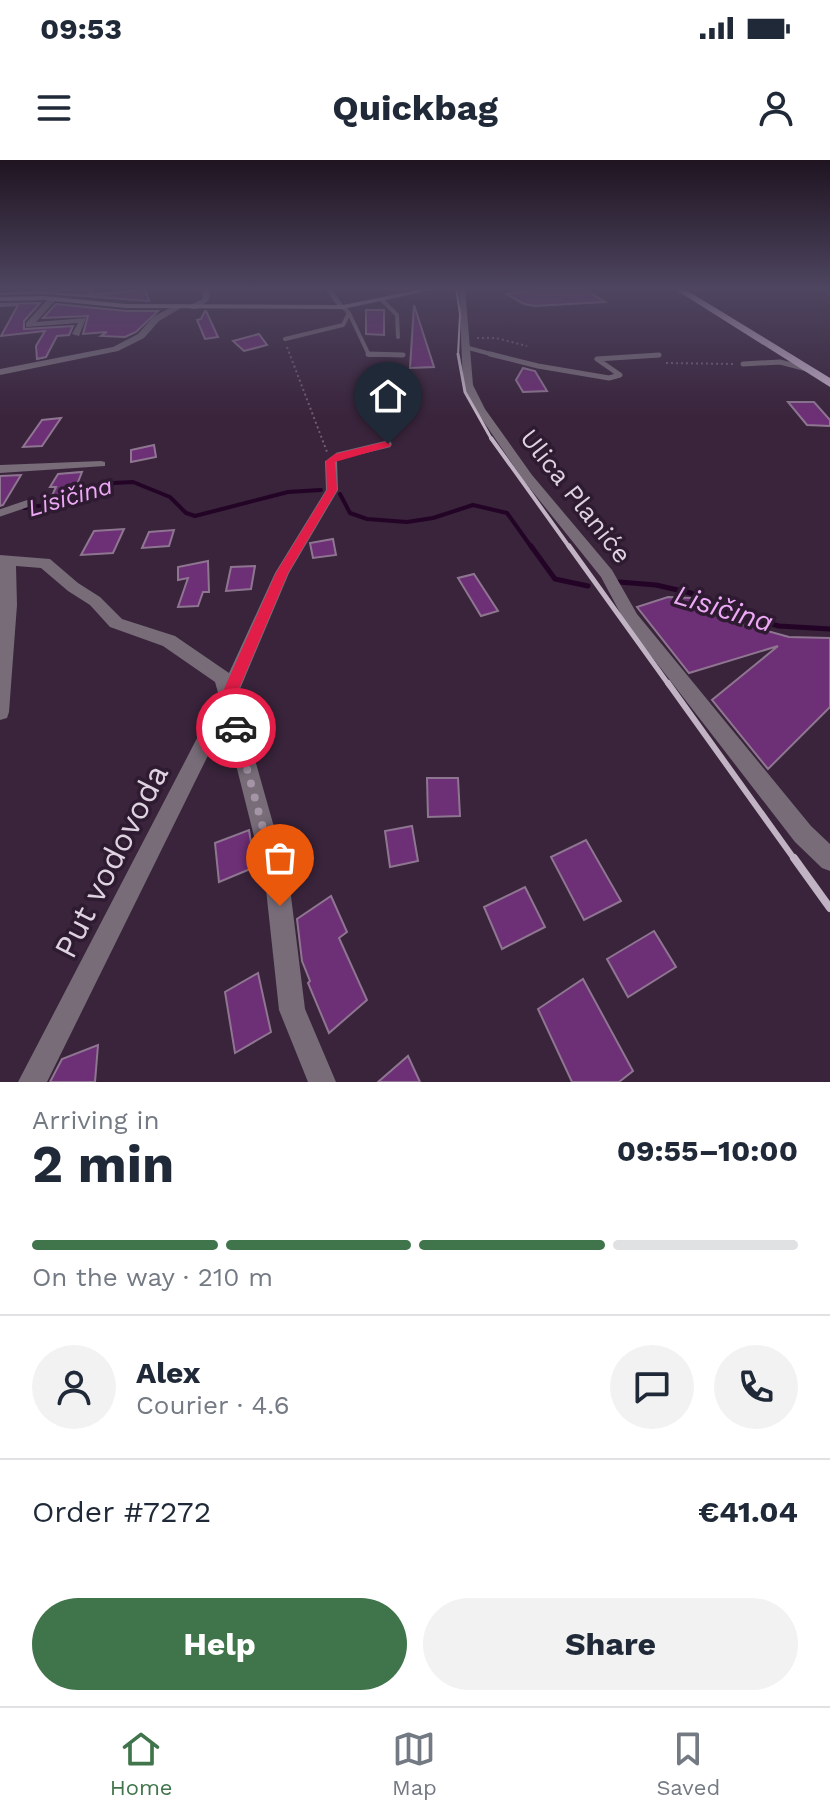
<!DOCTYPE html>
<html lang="en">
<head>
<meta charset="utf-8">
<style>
	:root { --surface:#fff; --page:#f2f2f3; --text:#1f2937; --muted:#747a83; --line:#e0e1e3; --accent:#40754b }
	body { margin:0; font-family:"Work Sans",sans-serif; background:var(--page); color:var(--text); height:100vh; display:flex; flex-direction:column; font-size:30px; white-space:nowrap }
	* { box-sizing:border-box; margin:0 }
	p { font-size:26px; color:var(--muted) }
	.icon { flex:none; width:44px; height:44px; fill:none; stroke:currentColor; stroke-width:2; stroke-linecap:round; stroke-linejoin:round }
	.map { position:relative; height:922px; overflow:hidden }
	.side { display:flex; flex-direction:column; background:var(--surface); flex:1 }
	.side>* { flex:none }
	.pin { position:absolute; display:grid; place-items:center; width:68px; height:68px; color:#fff; margin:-82px -34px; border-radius:50% 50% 50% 0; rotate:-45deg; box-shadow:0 0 8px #0007 }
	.pin .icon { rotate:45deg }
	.courier { position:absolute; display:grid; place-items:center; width:80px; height:80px; margin:-40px; border:6px solid #e11d48; border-radius:50%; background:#fff; color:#222; box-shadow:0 2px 10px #0007 }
	.head em { font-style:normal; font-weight:700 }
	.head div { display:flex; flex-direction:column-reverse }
	.head { display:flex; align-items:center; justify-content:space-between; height:136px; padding:0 32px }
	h1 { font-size:52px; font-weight:700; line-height:60px }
	.bar { display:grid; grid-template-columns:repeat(4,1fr); gap:12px 8px; align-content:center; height:96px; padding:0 32px }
	.bar i { height:10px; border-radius:6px; background:var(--line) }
	.bar .selected { background:var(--accent) }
	.bar p { grid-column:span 4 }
	.line { display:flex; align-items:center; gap:20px; padding:0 32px; border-top:2px solid var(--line) }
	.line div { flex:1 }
	.round { display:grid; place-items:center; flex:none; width:84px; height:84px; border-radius:42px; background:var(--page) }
	.button { display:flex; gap:16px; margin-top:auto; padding:16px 32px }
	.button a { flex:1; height:92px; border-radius:48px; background:var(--accent); color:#fff; font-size:32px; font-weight:700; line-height:92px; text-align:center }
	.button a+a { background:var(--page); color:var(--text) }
	.status { display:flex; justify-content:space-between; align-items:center; height:56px; padding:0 40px; background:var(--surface); direction:ltr }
	.status svg { height:22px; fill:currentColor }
	header { display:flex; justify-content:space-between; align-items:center; height:104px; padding:0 32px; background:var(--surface); font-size:36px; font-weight:700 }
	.menu { display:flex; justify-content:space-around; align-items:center; height:112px; border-top:2px solid var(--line); background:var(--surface); font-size:22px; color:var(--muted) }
	.menu a { display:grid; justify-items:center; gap:4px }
	.menu .selected { color:var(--accent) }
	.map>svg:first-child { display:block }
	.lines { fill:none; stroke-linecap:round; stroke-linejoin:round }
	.stream-far1 { stroke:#230427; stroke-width:4 }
	.stream { stroke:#230427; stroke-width:5 }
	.building { fill:#6d2f75; stroke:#8e7691; stroke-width:2 }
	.path { stroke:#715e73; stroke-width:2; stroke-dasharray:2 3; stroke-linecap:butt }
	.lane-far2 { stroke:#776c78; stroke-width:4 }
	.lane-far1 { stroke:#776c78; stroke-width:5 }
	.lane { stroke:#776c78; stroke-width:7 }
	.street { fill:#776c78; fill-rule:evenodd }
	.secondary { fill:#a08fa2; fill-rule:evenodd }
	.primary { fill:#c0abc3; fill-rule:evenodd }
	.rail-far5 { stroke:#c1b3c3; stroke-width:2 }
	.rail-far4 { stroke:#c1b3c3; stroke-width:3 }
	.rail-far3 { stroke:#c1b3c3; stroke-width:4 }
	.rail-far2 { stroke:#c1b3c3; stroke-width:5 }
	.rail-far1 { stroke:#c1b3c3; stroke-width:6 }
	.rail { stroke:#c1b3c3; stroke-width:8 }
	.route { fill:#e11d48 }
	.done { stroke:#a494a6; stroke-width:8; stroke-dasharray:0 14.4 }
	.labels { text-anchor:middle; stroke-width:7; stroke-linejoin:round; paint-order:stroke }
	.far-water-label { font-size:24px; font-style:italic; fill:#eda9f5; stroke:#2e1b31 }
	.street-label { font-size:26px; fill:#ded1e0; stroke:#2e1b31 }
	.water-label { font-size:28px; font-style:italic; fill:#eda9f5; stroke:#2e1b31 }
	.near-street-label { font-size:32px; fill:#ded1e0; stroke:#2e1b31 }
</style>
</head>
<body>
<div class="status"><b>09:53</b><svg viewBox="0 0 49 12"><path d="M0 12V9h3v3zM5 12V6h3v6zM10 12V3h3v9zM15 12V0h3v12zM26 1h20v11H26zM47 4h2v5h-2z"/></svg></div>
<header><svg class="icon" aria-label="menu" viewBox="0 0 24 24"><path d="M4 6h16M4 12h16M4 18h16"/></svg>Quickbag<svg class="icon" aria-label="person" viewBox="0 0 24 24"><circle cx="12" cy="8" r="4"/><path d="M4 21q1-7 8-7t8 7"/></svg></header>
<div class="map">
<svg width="830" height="922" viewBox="0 0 830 922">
	<rect width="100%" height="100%" fill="#39243b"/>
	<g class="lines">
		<g class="stream-far1">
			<polyline points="340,334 350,353 367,359 407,362 433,358 473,345 507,353 532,388"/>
			<polyline points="24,348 60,343 114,323 133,322 170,337 186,353 195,356 288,332 321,330"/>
		</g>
		<g class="stream">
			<polyline points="531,386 555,419 588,426"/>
			<polyline points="619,422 656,425 691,433 734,455 779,466 830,469"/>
		</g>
	</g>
	<g class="building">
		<polygon points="94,128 88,135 145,130 149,141 44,133 0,134"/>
		<polygon points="547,128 583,128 605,142 535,146 524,144 507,134"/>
		<polygon points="40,143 24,161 24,169 73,166 69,175 57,176 46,197 37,199 36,186 45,171 1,176 18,145 0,146 0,144"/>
		<polygon points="56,144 126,151 158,151 136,172 125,177 101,176 107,172 83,174 88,156 43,158"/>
		<polygon points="414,145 434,207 410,208"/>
		<polygon points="366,150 384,150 384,175 366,174"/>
		<polygon points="205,151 206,151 218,177 205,179 197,160 201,159"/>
		<polygon points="259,174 267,185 244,191 233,181"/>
		<polygon points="523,208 535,211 547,231 523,232 516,220"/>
		<polygon points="788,242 814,242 830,260 830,266 807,265"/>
		<polygon points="61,258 42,286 23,287 42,260"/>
		<polygon points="154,285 156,297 131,302 131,290"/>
		<polygon points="82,312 72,337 50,340 56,327 50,327 58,314"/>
		<polygon points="21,315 3,345 0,346 0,316"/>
		<polygon points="124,369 113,393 81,395 94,371"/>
		<polygon points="174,370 169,386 142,388 149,372"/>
		<polygon points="333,379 336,395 313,398 310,383"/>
		<polygon points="208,401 209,432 203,432 198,446 178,447 188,418 178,420 178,407"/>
		<polygon points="255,406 251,429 226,431 231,407"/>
		<polygon points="474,414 498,451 481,456 458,418"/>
		<polygon points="668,437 691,438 739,463 789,477 830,478 830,547 768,609 712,540 778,486 689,513 637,447"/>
		<polygon points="427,618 458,618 460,656 428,657"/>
		<polygon points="412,666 418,701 390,707 385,671"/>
		<polygon points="249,670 255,707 219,722 215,683"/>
		<polygon points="586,680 621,741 584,760 551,697"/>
		<polygon points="525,727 545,767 502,789 484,747"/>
		<polygon points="331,736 347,772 339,778 367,840 329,873 308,823 310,821 302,801 297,759"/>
		<polygon points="654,771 676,807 628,837 607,799"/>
		<polygon points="258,813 271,872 235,893 225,832"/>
		<polygon points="583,819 633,911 619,922 572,922 538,849"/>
		<polygon points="98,885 95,922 50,922 62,899"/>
		<polygon points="408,896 420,922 378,922"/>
	</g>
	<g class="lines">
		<g class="path">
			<polyline points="477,178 496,178 527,186"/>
			<polyline points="287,187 327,292"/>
			<polyline points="666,203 736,204"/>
		</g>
		<g class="lane-far2">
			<polyline points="381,139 397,155 398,177"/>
			<polyline points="349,153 369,195 403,195"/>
			<polyline points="285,179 343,165 349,153 343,147"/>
			<polyline points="465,187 498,196"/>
			<polyline points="650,196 659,195"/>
		</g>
		<g class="lane-far1">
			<polyline points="368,194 403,195"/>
			<polyline points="490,194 538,206 609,218 620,215 597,199 659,195"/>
			<polyline points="743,204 780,202 807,209"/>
		</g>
		<g class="lane">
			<polyline points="331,301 338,296 388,284"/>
			<polyline points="0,353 32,342"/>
		</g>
		<g class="street">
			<polygon points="204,128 210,128 209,140 197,149 191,149 191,145 202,139"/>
			<polygon points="324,128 331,128 346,149 340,149"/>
			<polygon points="459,128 465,128 473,225 485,249 532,315 612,410 637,454 811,666 830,684 830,711 822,708 795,682 625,462 601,417 524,321 475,249 463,225"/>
			<polygon points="48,139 55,141 36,162 86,158 79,176 72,174 78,163 26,167 26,163"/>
			<polygon points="177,144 184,146 159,161 144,178 118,191 0,215 0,209 113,187 138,174 153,157"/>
			<polygon points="331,298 337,301 338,330 289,413 237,536 289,720 305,849 336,922 308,922 279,850 265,720 225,561 47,922 18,922 219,536 215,522 163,486 110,467 90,445 68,431 41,408 16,406 17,445 9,552 7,558 0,560 0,395 50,399 78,423 100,437 122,459 175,476 229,513 275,413 326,330 325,301"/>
			<polygon points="101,301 105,302 105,306 0,313 0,305"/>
		</g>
		<polygon class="secondary" points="427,128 441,128 343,149 126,148 44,140 0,141 0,137 44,136 126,144 343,145"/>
		<polygon class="primary" points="673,128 683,128 830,218 830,227"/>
		<polyline class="rail-far5" points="456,128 460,154 458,196"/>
		<polyline class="rail-far4" points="458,194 465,232 492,280"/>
		<polyline class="rail-far3" points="491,278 570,388"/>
		<polyline class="rail-far2" points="569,386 669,525"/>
		<polyline class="rail-far1" points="668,523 795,700"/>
		<polyline class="rail" points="794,698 830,748"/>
	</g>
	<linearGradient id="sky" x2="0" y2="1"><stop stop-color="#1f1420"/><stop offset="0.5" stop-color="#4e4560"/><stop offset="1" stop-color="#4e4560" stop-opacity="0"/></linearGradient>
	<rect width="830" height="257" fill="url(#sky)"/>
	<polygon class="route" points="388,281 391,286 335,302 337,330 288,413 235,538 243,568 236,575 230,573 220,538 276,413 327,330 326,301 335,294"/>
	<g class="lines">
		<polyline class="done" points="236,568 277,720 280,746"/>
	</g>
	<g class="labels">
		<g class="far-water-label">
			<text transform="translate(70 337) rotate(-16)" y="8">Lisičina</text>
		</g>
		<g class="street-label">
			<text transform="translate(576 336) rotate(52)" y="9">Ulica Planiće</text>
		</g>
		<g class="water-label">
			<text transform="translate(724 448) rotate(17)" y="10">Lisičina</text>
		</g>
		<g class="near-street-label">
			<text transform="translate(111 701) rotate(-63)" y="11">Put vodovoda</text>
		</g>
	</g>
</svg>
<div class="pin" style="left:280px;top:746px;background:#ea580c"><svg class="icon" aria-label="bag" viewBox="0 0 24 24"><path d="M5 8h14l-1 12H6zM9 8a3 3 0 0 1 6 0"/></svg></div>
<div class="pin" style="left:388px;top:284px;background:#1f2937"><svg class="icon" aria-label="home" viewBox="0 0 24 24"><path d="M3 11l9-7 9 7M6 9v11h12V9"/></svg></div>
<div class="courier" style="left:236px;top:568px"><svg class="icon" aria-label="car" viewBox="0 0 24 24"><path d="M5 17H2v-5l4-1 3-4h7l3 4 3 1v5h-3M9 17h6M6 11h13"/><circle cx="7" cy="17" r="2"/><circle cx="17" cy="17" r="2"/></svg></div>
</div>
<section class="side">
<div class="head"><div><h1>2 min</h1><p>Arriving in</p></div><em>09:55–10:00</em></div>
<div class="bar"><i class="selected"></i><i class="selected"></i><i class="selected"></i><i></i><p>On the way · 210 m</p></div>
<div class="line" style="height:144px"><a class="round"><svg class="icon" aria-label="person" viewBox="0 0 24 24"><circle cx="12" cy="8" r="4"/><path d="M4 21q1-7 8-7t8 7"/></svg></a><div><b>Alex</b><p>Courier · 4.6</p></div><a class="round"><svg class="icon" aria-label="chat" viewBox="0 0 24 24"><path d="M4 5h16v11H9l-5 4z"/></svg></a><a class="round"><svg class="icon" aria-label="phone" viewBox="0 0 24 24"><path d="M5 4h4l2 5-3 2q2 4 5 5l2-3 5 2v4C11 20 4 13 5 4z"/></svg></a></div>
<div class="line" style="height:104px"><div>Order #7272</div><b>€41.04</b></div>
<div class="button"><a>Help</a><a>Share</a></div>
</section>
<nav class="menu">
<a class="selected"><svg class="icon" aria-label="home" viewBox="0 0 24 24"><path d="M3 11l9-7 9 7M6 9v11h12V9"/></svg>Home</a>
<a><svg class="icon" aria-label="map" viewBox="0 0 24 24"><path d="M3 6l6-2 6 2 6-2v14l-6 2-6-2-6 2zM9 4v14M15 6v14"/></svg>Map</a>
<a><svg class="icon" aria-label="saved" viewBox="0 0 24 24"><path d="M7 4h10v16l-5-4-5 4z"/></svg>Saved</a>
</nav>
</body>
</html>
